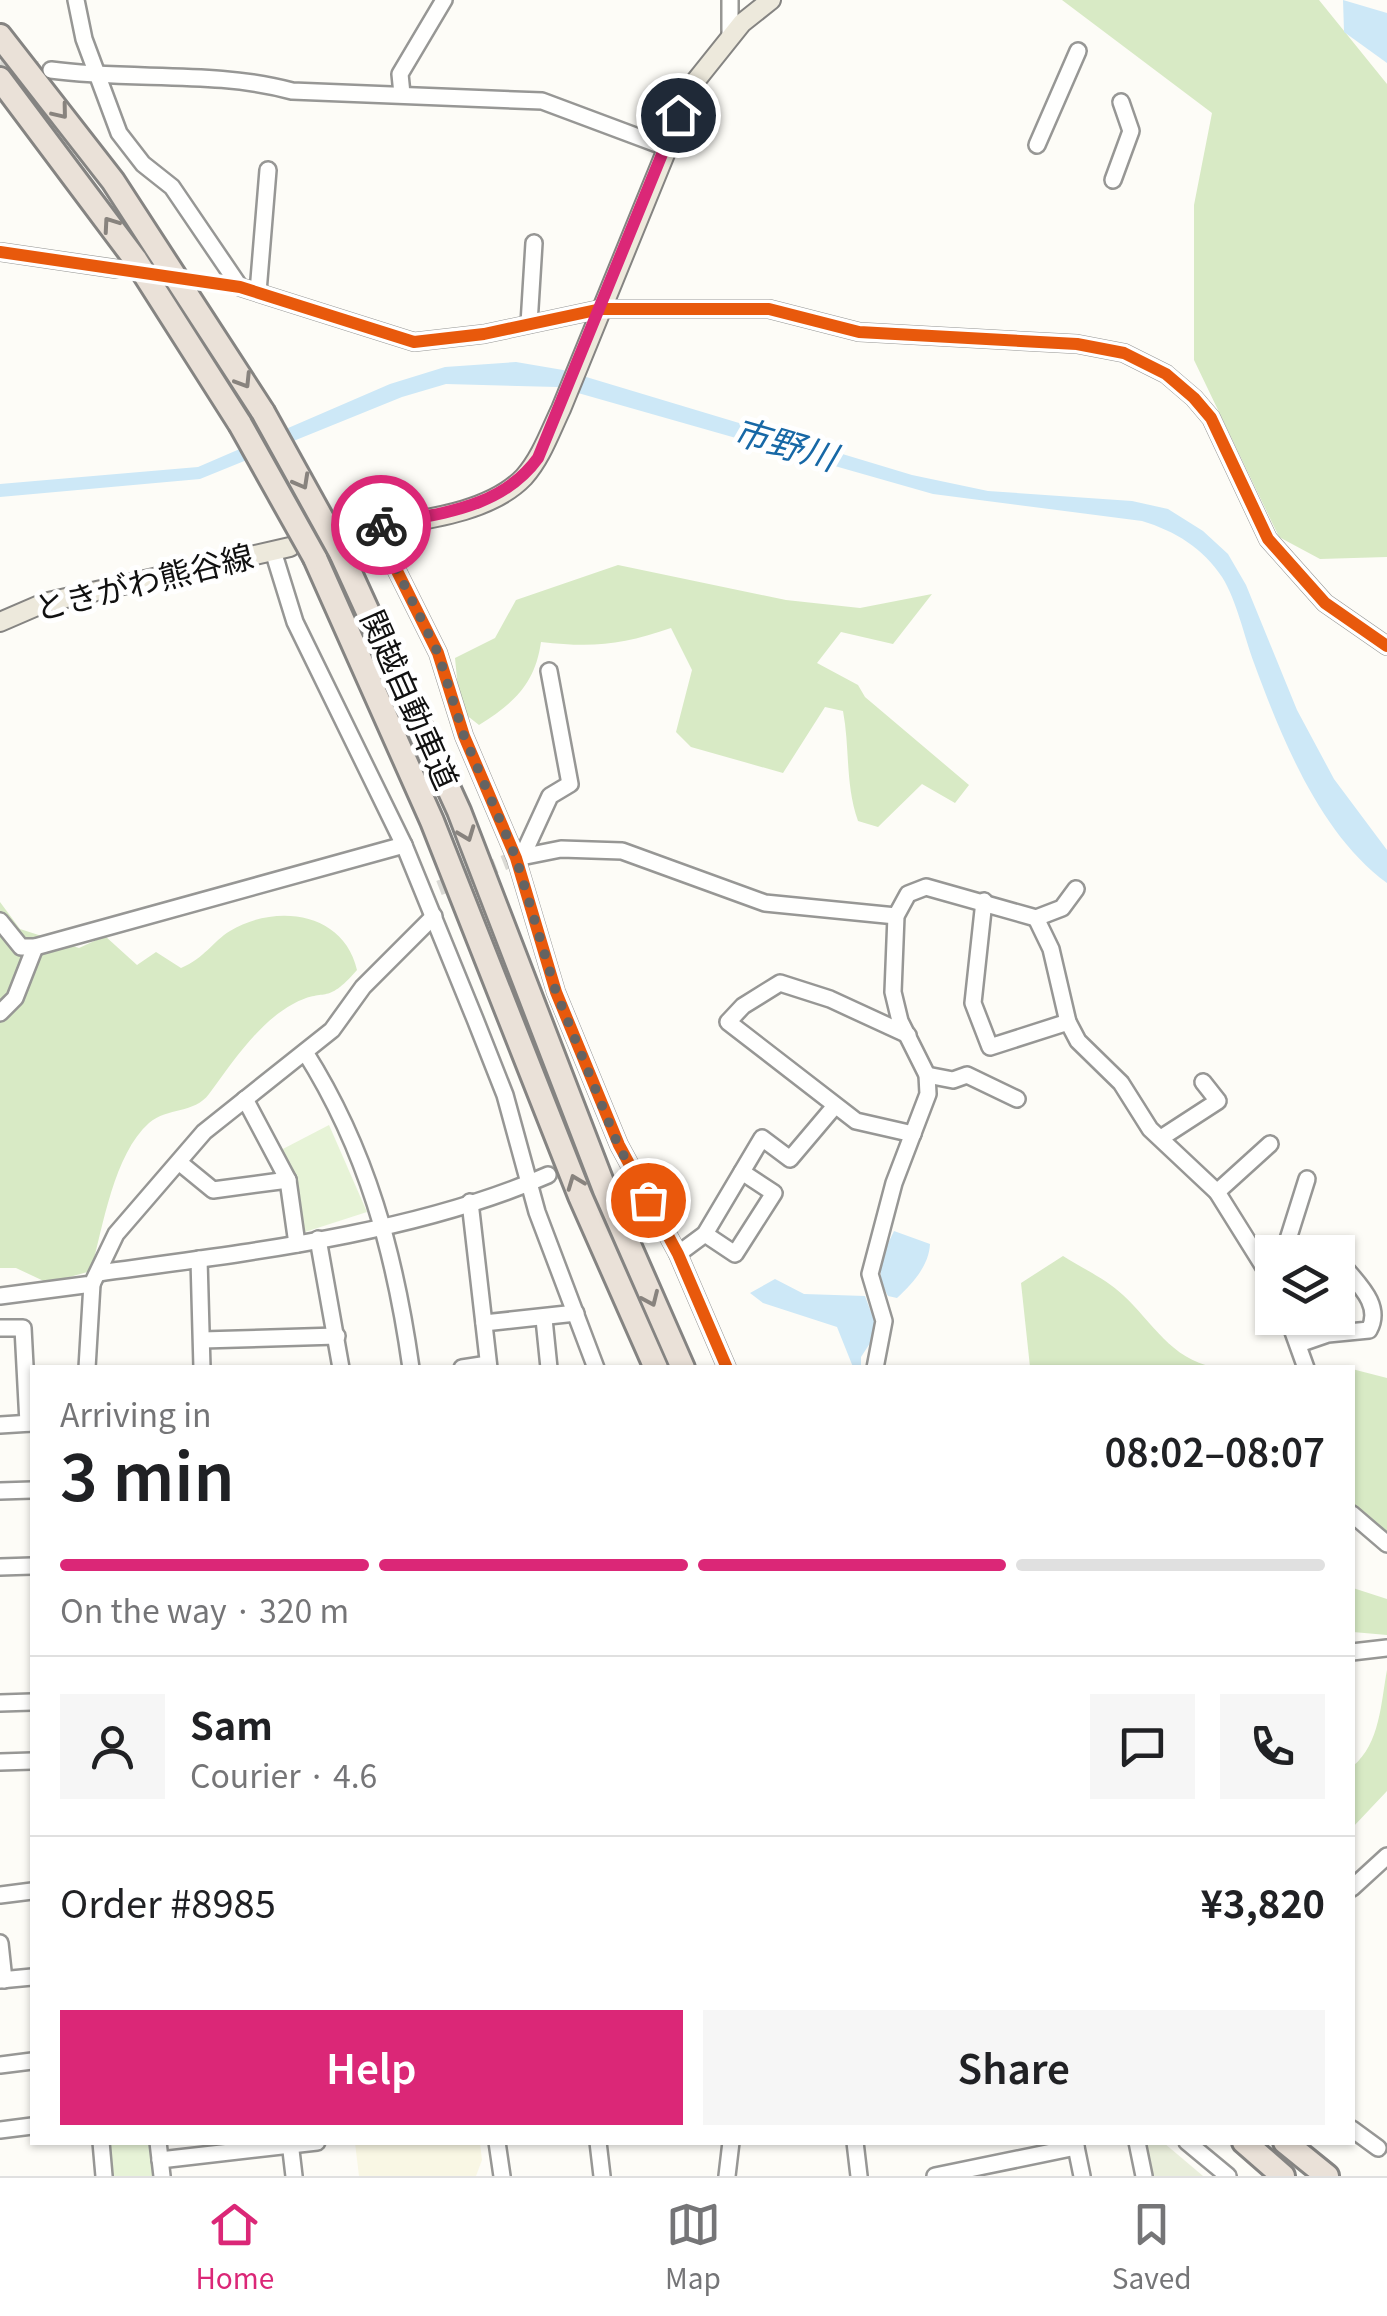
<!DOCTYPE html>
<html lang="en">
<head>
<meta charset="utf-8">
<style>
	:root { --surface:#fff; --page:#f6f6f6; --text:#202124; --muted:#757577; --line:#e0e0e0; --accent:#db2777 }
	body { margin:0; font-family:Georgia,"Noto Sans JP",serif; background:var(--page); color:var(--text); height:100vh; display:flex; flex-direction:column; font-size:38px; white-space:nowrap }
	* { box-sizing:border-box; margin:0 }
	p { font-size:32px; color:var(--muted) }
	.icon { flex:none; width:55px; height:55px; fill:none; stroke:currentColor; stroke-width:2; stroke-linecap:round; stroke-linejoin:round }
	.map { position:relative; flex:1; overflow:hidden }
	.sheet { position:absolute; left:30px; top:1365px; width:1325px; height:780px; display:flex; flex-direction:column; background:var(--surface); border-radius:0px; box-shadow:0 2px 8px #0004 }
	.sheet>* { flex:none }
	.controls { position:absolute; left:1255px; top:1235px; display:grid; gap:20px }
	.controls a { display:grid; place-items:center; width:100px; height:100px; border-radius:0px; background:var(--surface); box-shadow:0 2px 8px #0004; font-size:50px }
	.pin { position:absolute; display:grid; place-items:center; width:85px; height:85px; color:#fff; margin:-42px; border:5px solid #fff; border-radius:50%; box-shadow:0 2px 10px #0007 }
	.courier { position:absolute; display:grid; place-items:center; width:100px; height:100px; margin:-50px; border:8px solid #db2777; border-radius:50%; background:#fff; color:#222; box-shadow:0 2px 12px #0007 }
	.overview em { font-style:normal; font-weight:600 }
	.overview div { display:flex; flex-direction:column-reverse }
	.overview { display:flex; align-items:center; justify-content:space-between; height:170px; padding:0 30px }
	h1 { font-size:65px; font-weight:600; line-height:75px }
	.bar { display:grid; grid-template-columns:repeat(4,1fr); gap:15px 10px; align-content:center; height:120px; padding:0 30px }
	.bar i { height:12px; border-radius:8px; background:var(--line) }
	.bar .active { background:var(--accent) }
	.bar p { grid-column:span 4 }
	.line { display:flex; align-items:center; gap:25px; padding:0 30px; border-top:2px solid var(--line) }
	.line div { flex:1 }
	.round { display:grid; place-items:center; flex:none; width:105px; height:105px; border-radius:0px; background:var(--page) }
	.button { display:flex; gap:20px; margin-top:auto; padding:20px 30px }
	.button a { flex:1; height:115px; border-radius:0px; background:var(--accent); color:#fff; font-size:40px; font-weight:600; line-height:115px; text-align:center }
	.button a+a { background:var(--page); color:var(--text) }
	.tab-bar { display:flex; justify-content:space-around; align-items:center; height:140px; border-top:2px solid var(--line); background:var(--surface); font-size:28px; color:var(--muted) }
	.tab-bar a { display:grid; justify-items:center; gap:5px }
	.tab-bar .active { color:var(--accent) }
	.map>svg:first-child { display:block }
	.farmland { fill:#f9f7e4 }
	.green { fill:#e7f3d7 }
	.forest { fill:#d8eac5 }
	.cemetery { fill:#e9eedb }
	.water { fill:#cde8f7 }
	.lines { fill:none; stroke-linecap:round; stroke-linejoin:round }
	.minor-tunnel { stroke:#dad9d4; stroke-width:15; stroke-dasharray:15 8; stroke-linecap:butt }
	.minor-casing { stroke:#979795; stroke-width:20 }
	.major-casing { stroke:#858482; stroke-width:22 }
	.highway-casing { stroke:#858482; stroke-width:28 }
	.minor { stroke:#fffffe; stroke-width:15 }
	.major { stroke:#ede9dc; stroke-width:18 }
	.highway { stroke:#eae1d8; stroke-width:22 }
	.highway-bridge-casing { stroke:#858482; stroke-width:28; stroke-linecap:butt }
	.highway-bridge { stroke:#eae1d8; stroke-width:22 }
	.cycleway-casing { stroke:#fff; stroke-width:19 }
	.cycleway { stroke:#e8590c; stroke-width:12 }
	.oneway { stroke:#88837e }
	.done { stroke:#646362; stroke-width:10; stroke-dasharray:0 18 }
	.route { stroke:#db2777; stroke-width:12 }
	.labels { text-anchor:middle; stroke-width:10; stroke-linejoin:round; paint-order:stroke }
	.street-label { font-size:32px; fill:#111; stroke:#fff }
	.water-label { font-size:35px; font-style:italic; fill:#1768a6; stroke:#fff }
</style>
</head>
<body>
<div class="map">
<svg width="1387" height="2176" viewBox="0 0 1387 2176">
	<rect width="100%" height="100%" fill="#fdfcf7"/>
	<polygon class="farmland" points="355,2143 480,2143 482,2160 476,2176 359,2176"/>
	<g class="green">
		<polygon points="329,1125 367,1212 305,1232 279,1151"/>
		<polygon points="101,2143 158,2143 162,2176 104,2176"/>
	</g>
	<g class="forest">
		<polygon points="1062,0 1319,0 1387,84 1387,557 1320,559 1279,537 1194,360 1194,205 1212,113"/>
		<path d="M618,565L786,600L860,608L932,594L893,644L841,632L817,663L858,685L865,697L969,785L955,803L922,784L878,827L858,821C845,784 850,748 843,711L825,707L783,773L691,747L676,732L692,670L671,628C622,645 593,648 541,642C535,684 514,703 479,725L460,710L455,658L495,638L516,600Z"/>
		<path d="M0,902L20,929L79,948L105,936L137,965L156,952L181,968C205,958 212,942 230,931C276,903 344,912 357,970C325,1007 326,986 293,1004C258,1023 232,1063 209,1094C194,1114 168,1107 149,1123C114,1154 103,1226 91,1271L48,1283L16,1268H0Z"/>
		<path d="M1063,1256C1082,1268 1106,1279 1123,1295C1153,1323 1171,1359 1214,1367H1030L1021,1283Z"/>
		<polygon points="1352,1369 1387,1378 1387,1533 1353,1527"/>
		<polygon points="1353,1588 1387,1599 1387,1635 1353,1632"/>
		<path d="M1387,1670V1791L1353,1827V1766C1380,1744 1381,1702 1387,1670Z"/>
	</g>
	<polygon class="cemetery" points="1144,2143 1164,2143 1203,2176 1151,2176"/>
	<g class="water">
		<polygon points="1343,0 1387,13 1387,63 1344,32"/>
		<path d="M516,362L563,370L912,475L988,491L1132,501L1168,509L1203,531L1228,554L1246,585L1297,710L1334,779L1387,850V883C1320,834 1282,739 1254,663C1244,636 1237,601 1222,577C1203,548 1175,531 1142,521L933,494L557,387L446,384L402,397L200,479L0,497V484L198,467L390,384L445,367Z"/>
		<path d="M894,1231L930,1244C929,1266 912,1284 897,1298L888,1296C874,1271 882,1256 894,1231Z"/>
		<polygon points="775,1279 804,1294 865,1296 878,1331 861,1357 861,1367 853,1367 837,1327 763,1303 750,1293"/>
	</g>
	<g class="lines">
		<g class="minor-tunnel">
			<polyline points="0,65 51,70"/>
			<polyline points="171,277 240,287"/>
			<polyline points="439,888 516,858"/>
			<polyline points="548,1175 607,1150"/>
		</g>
		<g class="minor-casing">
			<g id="minor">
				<polyline points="76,0 84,39 119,133 143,164 172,187 240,287 414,342 484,334 601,309 769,309 859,332 1077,344 1124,353 1166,374 1194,398 1211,418 1268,539 1325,603 1387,646"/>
				<polyline points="730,37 730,0"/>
				<path d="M51,70C131,81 215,70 292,91L542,101L665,147"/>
				<polyline points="402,94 400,74 444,0"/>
				<polyline points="1037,145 1078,51"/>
				<polyline points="1113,180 1131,131 1121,102"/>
				<polyline points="0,252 117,269"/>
				<polyline points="258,292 268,170"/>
				<polyline points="529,324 534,243"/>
				<polyline points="375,527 438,653 464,736 516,858 556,992 619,1145 678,1254 727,1368"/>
				<polyline points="273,551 295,622 404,845 475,1019 505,1095 537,1212 596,1368"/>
				<polyline points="522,857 550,796 570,784 549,671"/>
				<polyline points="516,858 561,849 622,851 765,903 896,916"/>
				<polyline points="984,901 973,1003 990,1047 1068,1022"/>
				<polyline points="1036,918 1051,949 1068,1022 1078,1041 1121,1083 1150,1129 1217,1192 1272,1280"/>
				<polyline points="0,921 21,947 35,947 404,845"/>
				<polyline points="0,1013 15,998 35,947"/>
				<polyline points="908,1035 830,999 780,983 743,1006 728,1022 856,1121 913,1134"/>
				<path d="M305,1052C367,1150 395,1254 411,1368"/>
				<polyline points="927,1075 953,1080 967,1075 1017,1099"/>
				<polyline points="245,1099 288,1180 297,1244"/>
				<polyline points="1161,1138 1218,1101 1203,1082"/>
				<polyline points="180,1163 213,1190 288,1180"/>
				<polyline points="1217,1192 1270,1144"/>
				<polyline points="470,1202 489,1368"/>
				<polyline points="705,1234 735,1254 774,1193 742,1172"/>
				<polyline points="318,1239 341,1368"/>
				<polyline points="1284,1252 1307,1179"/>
				<polyline points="678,1254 705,1234 762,1138 790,1159 834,1107"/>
				<polyline points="199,1259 202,1368"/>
				<path d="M99,1273C244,1253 414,1234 548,1175"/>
				<polyline points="0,1296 92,1284 116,1234 204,1132 332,1030 363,987 434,916"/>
				<polyline points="1288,1318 1306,1368"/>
				<polyline points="544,1319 549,1368"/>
				<polyline points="484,1323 576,1313"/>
				<polyline points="0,1328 23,1328 28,1423"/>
				<polyline points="202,1340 337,1336"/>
				<path d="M1299,1344L1328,1334L1369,1330C1384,1303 1353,1280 1338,1259"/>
				<polyline points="87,1368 92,1284"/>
				<polyline points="462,1368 488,1364"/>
				<polyline points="875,1368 884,1321 870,1274 894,1183 928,1094 927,1075 900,1021 893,992 896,916 908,894 926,887 1036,918 1062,908 1076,889"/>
				<polyline points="0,1425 32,1423"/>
				<polyline points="0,1491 32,1490"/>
				<polyline points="1352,1514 1387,1544"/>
				<polyline points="0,1567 32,1566"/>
				<polyline points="1352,1652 1387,1648"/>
				<polyline points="0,1703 32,1702"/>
				<polyline points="0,1762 32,1761"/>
				<polyline points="1352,1888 1387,1856"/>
				<polyline points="0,1895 32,1891"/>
				<polyline points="0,1943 4,1980"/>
				<polyline points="0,1980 32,1977"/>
				<polyline points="0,2065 32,2061"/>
				<polyline points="1352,2129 1378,2148"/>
				<polyline points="0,2130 32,2126"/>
				<polyline points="101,2142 104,2176"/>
				<polyline points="158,2142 162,2176"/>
				<polyline points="290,2142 294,2176"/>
				<polyline points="497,2142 502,2176"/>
				<polyline points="598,2142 602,2176"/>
				<polyline points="855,2142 859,2176"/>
				<polyline points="1075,2142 1082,2176"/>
				<polyline points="1137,2142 1144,2176"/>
				<polyline points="1187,2142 1228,2176"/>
				<polyline points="160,2160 317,2142"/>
				<polyline points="727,2176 731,2142"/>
				<polyline points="935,2176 1076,2147"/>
			</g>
		</g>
		<g class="major-casing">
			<g id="major">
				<path d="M348,533C401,521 484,519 524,477C541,458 550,432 561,409L694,83L742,23L771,0"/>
				<polyline points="0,622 44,603 290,547"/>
			</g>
		</g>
		<g class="highway-casing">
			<g id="highway">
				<polyline points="0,36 113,181 263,412"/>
				<polyline points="0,79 135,259 240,424"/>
				<polyline points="341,553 459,811 605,1190 683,1368"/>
				<polyline points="315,558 432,821 580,1196 656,1368"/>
				<polyline points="1244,2142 1283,2176"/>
				<polyline points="1285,2142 1327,2176"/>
			</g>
		</g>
		<use href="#minor" class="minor"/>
		<use href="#major" class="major"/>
		<use href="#highway" class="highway"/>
		<g class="highway-bridge-casing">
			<g id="highway-bridge">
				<polyline points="263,412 341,553"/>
				<polyline points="240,424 315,558"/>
			</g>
		</g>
		<use href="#highway-bridge" class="highway-bridge"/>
		<g class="cycleway-casing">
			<g id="cycleway">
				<polyline points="0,252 240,287 414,342 484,334 601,309 769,309 859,332 1077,344 1124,353 1166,374 1194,398 1211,418 1268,539 1325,603 1387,646"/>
				<polyline points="375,527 438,653 464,736 516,858 556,992 619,1145 678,1254 727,1368"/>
			</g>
		</g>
		<use href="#cycleway" class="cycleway"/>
	</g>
	<defs><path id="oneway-chevron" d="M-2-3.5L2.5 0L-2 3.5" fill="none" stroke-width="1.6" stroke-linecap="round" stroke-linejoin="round" transform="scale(2.5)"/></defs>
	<g class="oneway">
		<use href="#oneway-chevron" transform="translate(61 112) rotate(51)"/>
		<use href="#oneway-chevron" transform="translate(110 224) rotate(-125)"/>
		<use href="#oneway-chevron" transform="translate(244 381) rotate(58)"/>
		<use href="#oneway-chevron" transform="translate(302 482) rotate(61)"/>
		<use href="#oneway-chevron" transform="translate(467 834) rotate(69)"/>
		<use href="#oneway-chevron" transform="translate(575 1182) rotate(-111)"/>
		<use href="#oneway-chevron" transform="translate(651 1299) rotate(66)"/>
	</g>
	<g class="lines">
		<polyline class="done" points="381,525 375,526 438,653 464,736 516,858 556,992 618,1145 648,1200"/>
		<path class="route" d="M381,525C440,513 501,509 538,458L678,115"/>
	</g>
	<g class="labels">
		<g class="street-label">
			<text transform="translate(144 583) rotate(-14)" y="11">ときがわ熊谷線</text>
			<text transform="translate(409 700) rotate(66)" y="11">関越自動車道</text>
		</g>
		<g class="water-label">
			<text transform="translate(785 445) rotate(16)" y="12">市野川</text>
		</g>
	</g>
</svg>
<div class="controls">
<a><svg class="icon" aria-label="layers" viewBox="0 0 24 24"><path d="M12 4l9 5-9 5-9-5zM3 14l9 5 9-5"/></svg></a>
</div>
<div class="pin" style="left:648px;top:1200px;background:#ea580c"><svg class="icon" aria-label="bag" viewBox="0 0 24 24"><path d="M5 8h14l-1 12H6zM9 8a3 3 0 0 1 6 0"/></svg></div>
<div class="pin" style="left:678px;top:115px;background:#1f2937"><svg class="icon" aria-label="home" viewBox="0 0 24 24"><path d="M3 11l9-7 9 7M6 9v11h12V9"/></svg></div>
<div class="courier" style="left:381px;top:525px"><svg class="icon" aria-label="bike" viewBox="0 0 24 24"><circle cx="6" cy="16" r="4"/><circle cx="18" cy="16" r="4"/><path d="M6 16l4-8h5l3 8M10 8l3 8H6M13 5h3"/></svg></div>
<section class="sheet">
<div class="overview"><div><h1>3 min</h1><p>Arriving in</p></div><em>08:02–08:07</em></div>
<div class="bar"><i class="active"></i><i class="active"></i><i class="active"></i><i></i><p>On the way · 320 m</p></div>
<div class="line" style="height:180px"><a class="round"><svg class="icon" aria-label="person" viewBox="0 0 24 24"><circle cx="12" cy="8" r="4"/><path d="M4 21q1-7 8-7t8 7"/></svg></a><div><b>Sam</b><p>Courier · 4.6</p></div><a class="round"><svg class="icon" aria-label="chat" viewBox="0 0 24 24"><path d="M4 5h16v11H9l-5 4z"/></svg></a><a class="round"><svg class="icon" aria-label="phone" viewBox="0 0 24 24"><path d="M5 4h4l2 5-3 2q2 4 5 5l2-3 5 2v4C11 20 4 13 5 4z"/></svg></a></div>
<div class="line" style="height:130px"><div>Order #8985</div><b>¥3,820</b></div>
<div class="button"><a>Help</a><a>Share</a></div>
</section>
</div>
<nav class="tab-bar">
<a class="active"><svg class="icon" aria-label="home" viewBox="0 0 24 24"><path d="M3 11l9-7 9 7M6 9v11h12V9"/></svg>Home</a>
<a><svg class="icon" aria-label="map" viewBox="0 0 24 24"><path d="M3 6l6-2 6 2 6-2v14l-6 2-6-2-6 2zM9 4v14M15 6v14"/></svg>Map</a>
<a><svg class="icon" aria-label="saved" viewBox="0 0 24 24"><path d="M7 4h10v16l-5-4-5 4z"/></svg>Saved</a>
</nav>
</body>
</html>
